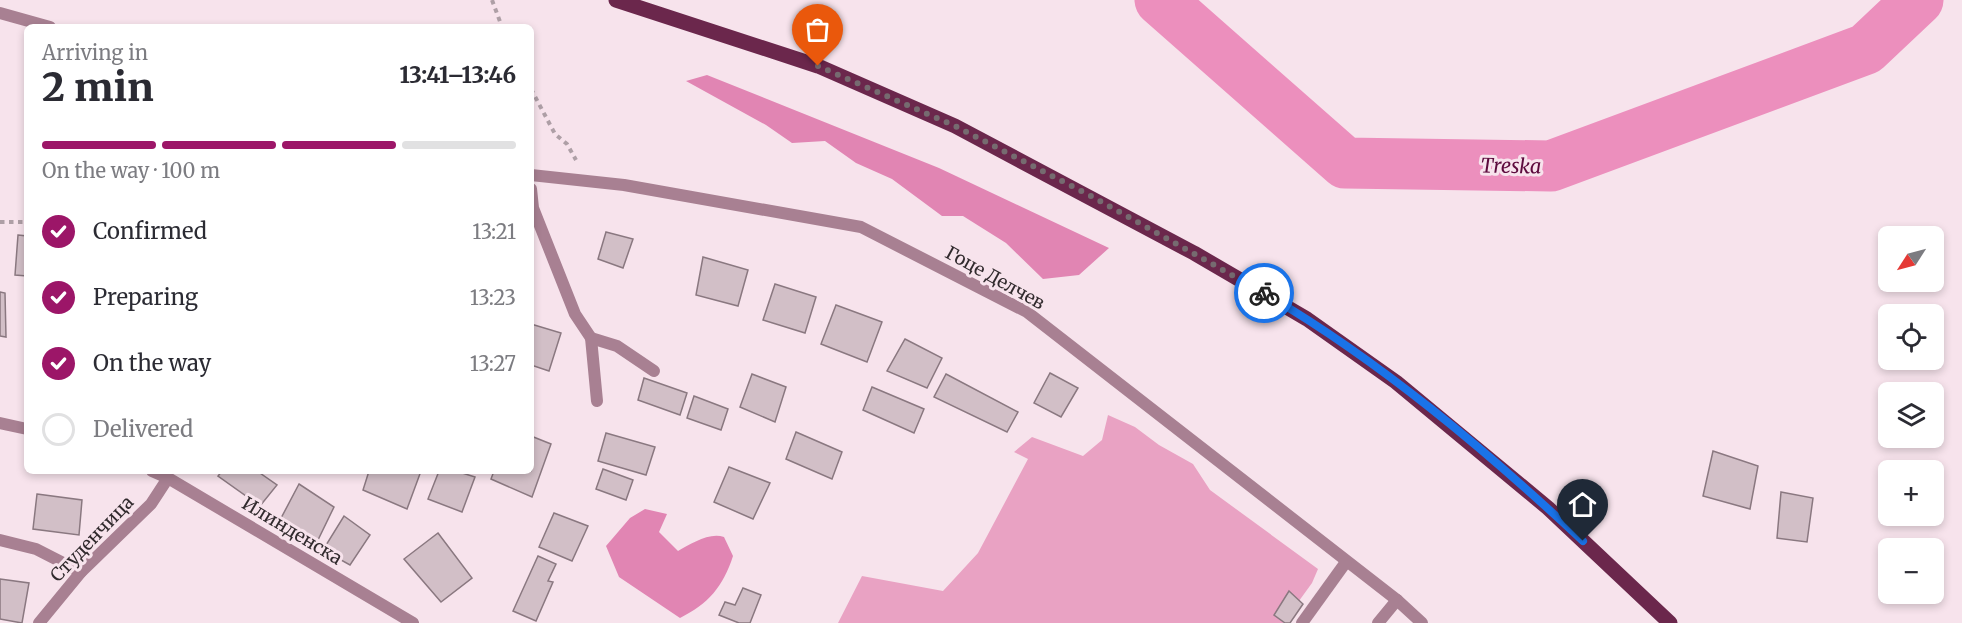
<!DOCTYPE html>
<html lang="en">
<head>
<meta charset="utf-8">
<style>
	:root { --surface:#fff; --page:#f2f2f3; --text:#2b2b33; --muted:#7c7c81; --line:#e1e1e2; --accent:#9c1668 }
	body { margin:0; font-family:Merriweather,serif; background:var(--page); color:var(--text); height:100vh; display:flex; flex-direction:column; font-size:22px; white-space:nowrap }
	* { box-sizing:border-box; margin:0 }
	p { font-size:20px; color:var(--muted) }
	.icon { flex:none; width:33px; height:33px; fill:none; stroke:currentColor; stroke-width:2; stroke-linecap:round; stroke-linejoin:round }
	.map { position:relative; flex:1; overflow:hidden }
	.sheet { position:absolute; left:24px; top:24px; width:510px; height:450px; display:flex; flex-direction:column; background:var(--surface); border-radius:9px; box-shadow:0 3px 9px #0003 }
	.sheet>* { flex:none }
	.needle { width:39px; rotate:234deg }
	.fabs { position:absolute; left:1878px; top:226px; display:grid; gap:12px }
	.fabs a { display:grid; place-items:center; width:66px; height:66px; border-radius:9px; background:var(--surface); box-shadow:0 3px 9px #0003; font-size:30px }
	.pin { position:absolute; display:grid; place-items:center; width:51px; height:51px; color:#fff; margin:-62px -26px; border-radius:50% 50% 50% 0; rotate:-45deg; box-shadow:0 0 6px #0007 }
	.pin .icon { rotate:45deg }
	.courier { position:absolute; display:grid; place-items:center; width:60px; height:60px; margin:-30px; border:4px solid #1a73e8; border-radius:50%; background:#fff; color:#222; box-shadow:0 2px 8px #0007 }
	.head em { font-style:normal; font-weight:800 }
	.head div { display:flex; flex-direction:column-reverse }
	.head { display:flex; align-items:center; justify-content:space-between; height:102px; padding:0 18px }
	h1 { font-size:39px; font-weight:800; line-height:45px }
	.bar { display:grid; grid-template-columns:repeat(4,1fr); gap:9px 6px; align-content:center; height:72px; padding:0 18px }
	.bar i { height:8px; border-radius:4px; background:var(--line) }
	.bar .selected { background:var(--accent) }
	.bar p { grid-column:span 4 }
	ol { padding:0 18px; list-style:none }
	li { display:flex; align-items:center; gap:18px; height:66px }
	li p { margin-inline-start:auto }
	li .icon { padding:6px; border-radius:50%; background:var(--accent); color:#fff; stroke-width:4 }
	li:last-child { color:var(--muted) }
	li i { width:33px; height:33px; border:3px solid var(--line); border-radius:50% }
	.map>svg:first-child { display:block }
	.green { fill:#e9a2c3 }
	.forest { fill:#e185b3 }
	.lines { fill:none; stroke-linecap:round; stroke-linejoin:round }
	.river { stroke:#ec8fbd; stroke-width:51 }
	.building { fill:#d2bfc7; stroke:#8a7880; stroke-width:1.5 }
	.path { stroke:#ae9fa6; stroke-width:4; stroke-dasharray:4.5 4.5; stroke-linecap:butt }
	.minor { stroke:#a88092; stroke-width:12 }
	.primary { stroke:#6b274c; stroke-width:15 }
	.done { stroke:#766b70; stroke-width:6; stroke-dasharray:0 10.8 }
	.route { stroke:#1a73e8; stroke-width:8 }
	.labels { text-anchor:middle; stroke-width:6; stroke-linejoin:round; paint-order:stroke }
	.street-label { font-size:18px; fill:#312a2d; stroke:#f7e3ec }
	.water-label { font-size:20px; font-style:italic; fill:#5d0a3d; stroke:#f7e3ec }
</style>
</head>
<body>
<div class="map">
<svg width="1962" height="623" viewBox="0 0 1962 623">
	<rect width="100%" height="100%" fill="#f7e3ec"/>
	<polygon class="green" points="1108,415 1135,427 1159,445 1193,464 1210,490 1318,569 1312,583 1283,623 838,623 862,576 943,591 978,553 1028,459 1014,452 1032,437 1083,456 1102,440"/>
	<g class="forest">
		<polygon points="707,75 939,168 1109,248 1079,275 1043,279 1006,243 963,216 942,216 892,179 856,163 825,141 792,143 766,125 686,81"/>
		<path d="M645,509L667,514L659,532L678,551C691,544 709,532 724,537L733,556C723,587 708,604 680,618L619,577L606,546L630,518Z"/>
	</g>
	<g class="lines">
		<polyline class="river" points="1160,0 1345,163 1551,166 1866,49 1918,0"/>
	</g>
	<g class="building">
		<polygon points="606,232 633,239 623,268 598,259"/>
		<polygon points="18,235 27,236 27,276 15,275"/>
		<polygon points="703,257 748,270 738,306 696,295"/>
		<polygon points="775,284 816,297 805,333 763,320"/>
		<polygon points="0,292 5,293 6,337 0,336"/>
		<polygon points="836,305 882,322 867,362 821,344"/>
		<polygon points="531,324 561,333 549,371 531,365"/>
		<polygon points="905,339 942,358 927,388 887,371"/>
		<polygon points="1050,373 1078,388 1061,417 1034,403"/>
		<polygon points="752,374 786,387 775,422 740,407"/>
		<polygon points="946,374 1018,412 1007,432 934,397"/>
		<polygon points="644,378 687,393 680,415 638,400"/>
		<polygon points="872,387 924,409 914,433 863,410"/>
		<polygon points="694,396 728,409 721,430 687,418"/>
		<polygon points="796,432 842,452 832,479 786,459"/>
		<polygon points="606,433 655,447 646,475 598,461"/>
		<polygon points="531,436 551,444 532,497 491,479 494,471 531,471"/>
		<polygon points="1713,451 1758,466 1750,509 1703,496"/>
		<polygon points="729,467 770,483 753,519 714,502"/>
		<polygon points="603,469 633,480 626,500 596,489"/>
		<polygon points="222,471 257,471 277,485 260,506 218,476"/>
		<polygon points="369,471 421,471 407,509 363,490"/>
		<polygon points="439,471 456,471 475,477 462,512 428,499"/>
		<polygon points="299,484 334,507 317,542 279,522"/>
		<polygon points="1781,492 1813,498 1807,542 1777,538"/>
		<polygon points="37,494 82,500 79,535 33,529"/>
		<polygon points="554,513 588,526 572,561 539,547"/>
		<polygon points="344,516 370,535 350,565 323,550"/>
		<polygon points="438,533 472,578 441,602 404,559"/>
		<polygon points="538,556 556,564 548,581 553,582 536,621 513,611"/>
		<polygon points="0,579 29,583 22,623 0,619"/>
		<polygon points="743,588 761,595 750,623 739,623 719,615 725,602 735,605"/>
		<polygon points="1289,591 1303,604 1290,623 1285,623 1274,615"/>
	</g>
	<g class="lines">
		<g class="path">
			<polyline points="492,0 502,27"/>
			<polyline points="531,89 555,134 567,144 576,160"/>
			<polyline points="0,222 27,222"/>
		</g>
		<g class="minor">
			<polyline points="0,13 50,27"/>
			<polyline points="531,175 624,185 861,227 1027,312 1397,600 1422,623"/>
			<polyline points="531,189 533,208 575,314 591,338 597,401"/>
			<polyline points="591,338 617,346 654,371"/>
			<polyline points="0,423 27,429"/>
			<polyline points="152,471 168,478 413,623"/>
			<polyline points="0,540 36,549 81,572"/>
			<polyline points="39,623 81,572 151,504 168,478"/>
			<polyline points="1302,623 1346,562"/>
			<polyline points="1378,623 1397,600"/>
		</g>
		<polyline class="primary" points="616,0 818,66 955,126 1194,253 1307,319 1396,382 1548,508 1670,623"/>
	</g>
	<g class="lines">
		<polyline class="done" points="818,66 955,126 1091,196 1264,293"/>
		<path class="route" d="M1264,293C1379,360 1486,450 1583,541"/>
	</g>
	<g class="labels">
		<g class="street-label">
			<text transform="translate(995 278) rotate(29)" y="6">Гоце Делчев</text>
			<text transform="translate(292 531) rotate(31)" y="6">Илинденска</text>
			<text transform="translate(92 539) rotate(-46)" y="6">Студенчица</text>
		</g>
		<g class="water-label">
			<text transform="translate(1511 166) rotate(1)" y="7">Treska</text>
		</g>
	</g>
</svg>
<div class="fabs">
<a><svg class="needle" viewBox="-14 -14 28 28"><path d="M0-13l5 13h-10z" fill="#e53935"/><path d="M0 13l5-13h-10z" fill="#7c7c81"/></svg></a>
<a><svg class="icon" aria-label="locate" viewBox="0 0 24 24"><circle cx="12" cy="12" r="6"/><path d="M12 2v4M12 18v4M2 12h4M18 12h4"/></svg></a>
<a><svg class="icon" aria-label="layers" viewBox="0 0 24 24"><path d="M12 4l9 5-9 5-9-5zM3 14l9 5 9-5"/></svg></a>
<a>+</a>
<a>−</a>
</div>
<div class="pin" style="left:818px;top:66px;background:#ea580c"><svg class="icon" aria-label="bag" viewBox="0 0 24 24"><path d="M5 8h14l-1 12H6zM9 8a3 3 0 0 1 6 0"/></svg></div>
<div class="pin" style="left:1583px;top:541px;background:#1f2937"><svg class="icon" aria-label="home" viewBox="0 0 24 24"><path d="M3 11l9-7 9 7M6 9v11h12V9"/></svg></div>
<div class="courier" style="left:1264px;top:293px"><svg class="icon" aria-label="bike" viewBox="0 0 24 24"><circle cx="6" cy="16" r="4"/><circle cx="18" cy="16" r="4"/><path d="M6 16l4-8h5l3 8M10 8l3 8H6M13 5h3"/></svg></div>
<section class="sheet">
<div class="head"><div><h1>2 min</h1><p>Arriving in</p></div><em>13:41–13:46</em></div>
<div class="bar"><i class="selected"></i><i class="selected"></i><i class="selected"></i><i></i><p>On the way · 100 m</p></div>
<ol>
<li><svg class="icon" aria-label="check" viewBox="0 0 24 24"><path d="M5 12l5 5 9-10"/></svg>Confirmed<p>13:21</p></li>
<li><svg class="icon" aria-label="check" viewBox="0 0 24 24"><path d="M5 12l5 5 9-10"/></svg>Preparing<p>13:23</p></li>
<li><svg class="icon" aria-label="check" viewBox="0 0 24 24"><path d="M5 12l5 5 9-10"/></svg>On the way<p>13:27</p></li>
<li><i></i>Delivered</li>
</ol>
</section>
</div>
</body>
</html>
